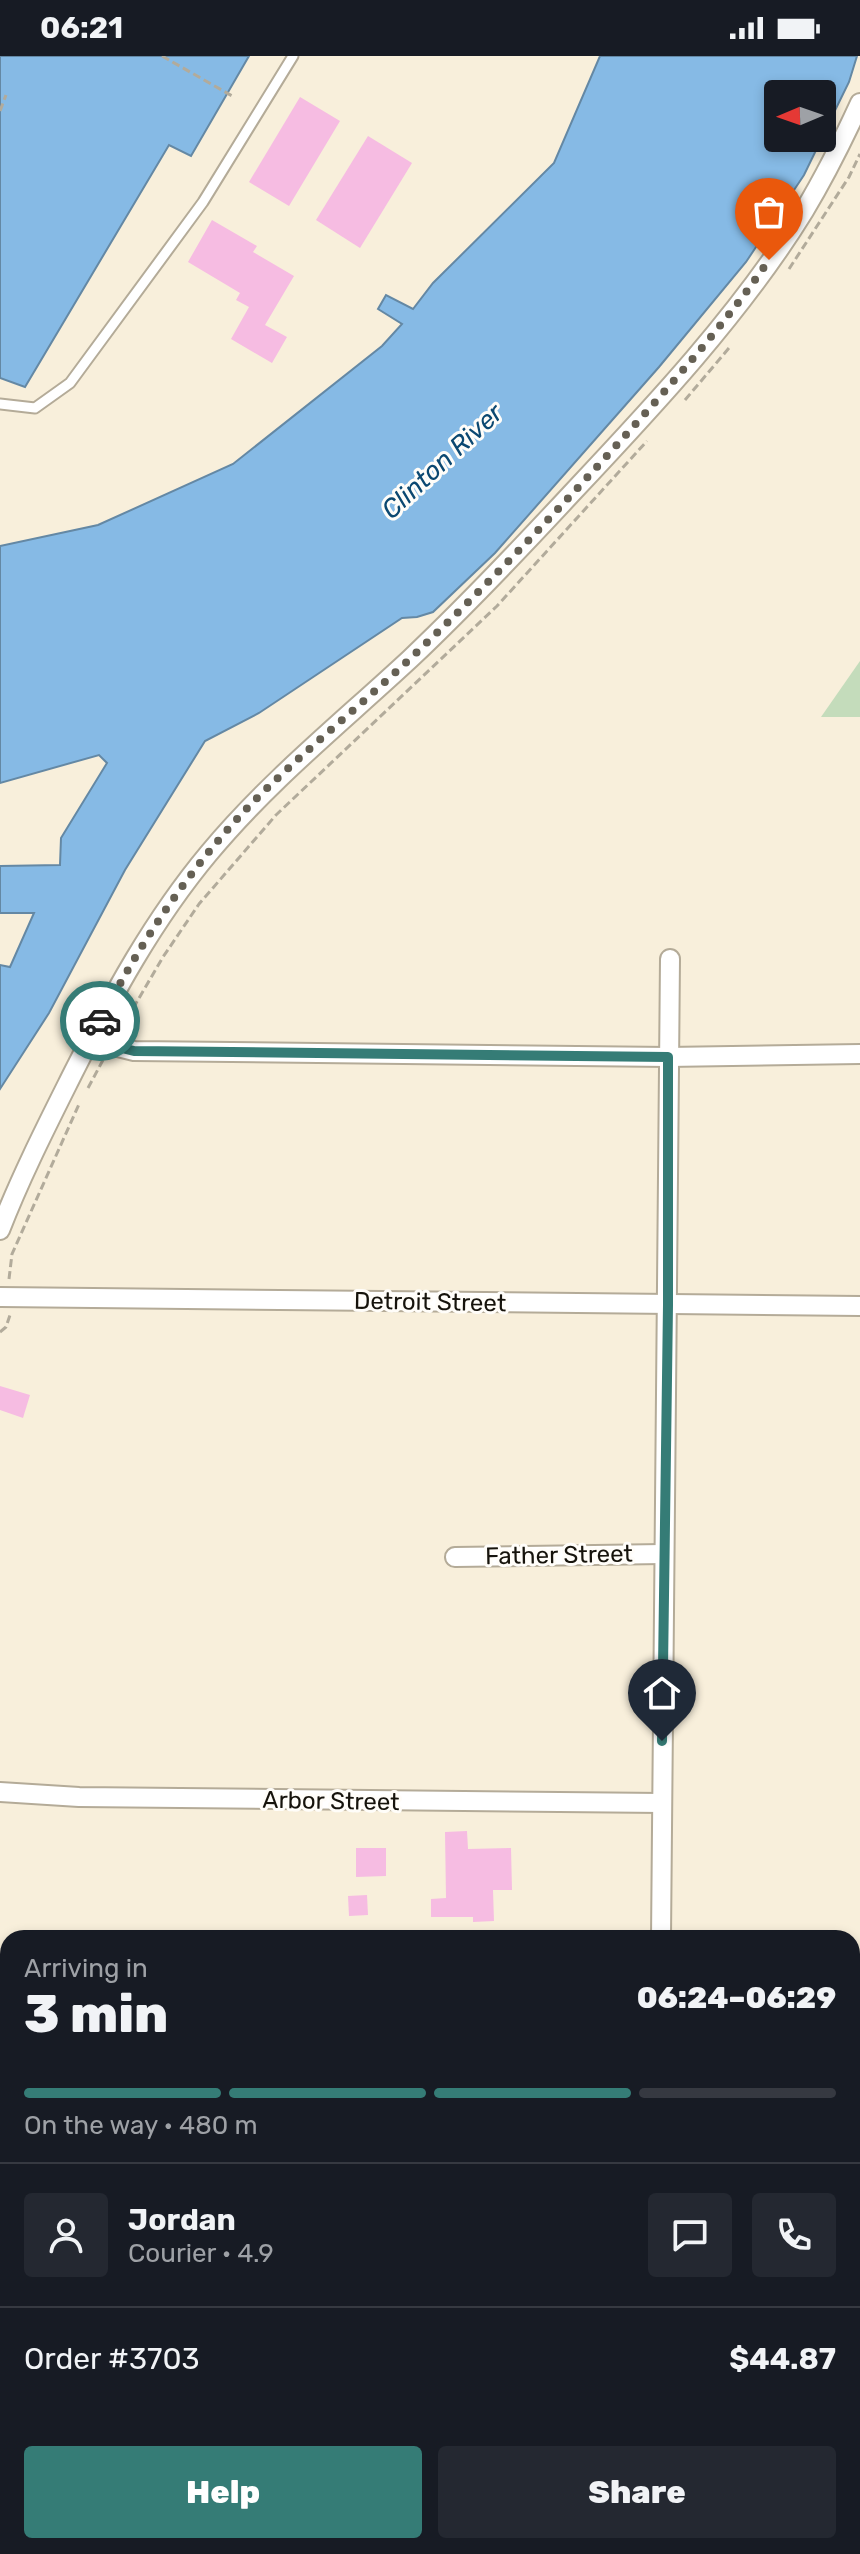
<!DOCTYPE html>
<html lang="en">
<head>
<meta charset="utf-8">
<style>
	:root { --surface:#171b24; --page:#242831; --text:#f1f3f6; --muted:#9ea1a6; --line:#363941; --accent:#357c76 }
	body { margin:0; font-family:Rubik,sans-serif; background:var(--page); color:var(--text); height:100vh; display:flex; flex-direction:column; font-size:30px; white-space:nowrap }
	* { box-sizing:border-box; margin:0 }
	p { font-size:26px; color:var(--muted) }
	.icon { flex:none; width:44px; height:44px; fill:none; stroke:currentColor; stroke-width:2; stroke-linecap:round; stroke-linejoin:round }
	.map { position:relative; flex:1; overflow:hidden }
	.side { position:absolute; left:0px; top:1874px; width:860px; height:624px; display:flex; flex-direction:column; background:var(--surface); border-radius:24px 24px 0 0; box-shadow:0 4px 12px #0003 }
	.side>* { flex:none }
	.needle { width:52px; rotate:268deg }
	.tools { position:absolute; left:764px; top:24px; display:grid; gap:16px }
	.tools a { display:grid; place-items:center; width:72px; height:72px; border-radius:8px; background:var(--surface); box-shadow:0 4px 12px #0003; font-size:40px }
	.pin { position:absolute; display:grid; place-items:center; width:68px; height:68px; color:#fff; margin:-82px -34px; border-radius:50% 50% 50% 0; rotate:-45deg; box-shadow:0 0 8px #0007 }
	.pin .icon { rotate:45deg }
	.courier { position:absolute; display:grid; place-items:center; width:80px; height:80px; margin:-40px; border:6px solid #357c76; border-radius:50%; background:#fff; color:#222; box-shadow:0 2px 10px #0007 }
	.summary em { font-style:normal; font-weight:800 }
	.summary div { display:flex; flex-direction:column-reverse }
	.summary { display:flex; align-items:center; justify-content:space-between; height:136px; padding:0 24px }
	h1 { font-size:52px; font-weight:800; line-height:60px }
	.bar { display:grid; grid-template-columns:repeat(4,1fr); gap:12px 8px; align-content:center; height:96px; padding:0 24px }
	.bar i { height:10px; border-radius:6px; background:var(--line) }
	.bar .selected { background:var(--accent) }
	.bar p { grid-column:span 4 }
	.line { display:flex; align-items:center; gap:20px; padding:0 24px; border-top:2px solid var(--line) }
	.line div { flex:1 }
	.round { display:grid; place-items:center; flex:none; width:84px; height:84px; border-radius:8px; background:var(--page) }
	.primary-button { display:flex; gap:16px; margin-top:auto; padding:16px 24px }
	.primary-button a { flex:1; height:92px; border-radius:8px; background:var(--accent); color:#fff; font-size:32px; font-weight:800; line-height:92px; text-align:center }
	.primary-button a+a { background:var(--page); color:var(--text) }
	.status { display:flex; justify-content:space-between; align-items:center; height:56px; padding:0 40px; background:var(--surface); direction:ltr }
	.status svg { height:22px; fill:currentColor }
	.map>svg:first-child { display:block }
	.green { fill:#c4dcbb }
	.water { fill:#86bae5; stroke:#6488a4; stroke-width:2 }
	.building { fill:#f6bce2 }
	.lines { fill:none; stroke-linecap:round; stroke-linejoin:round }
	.lane-casing { stroke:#b4ab98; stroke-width:13 }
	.street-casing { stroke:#b4ab98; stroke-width:22 }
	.secondary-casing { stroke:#b4ab98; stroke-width:30 }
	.path { stroke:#b2ab9b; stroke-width:3; stroke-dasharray:8 4; stroke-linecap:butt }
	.lane { stroke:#fff; stroke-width:9 }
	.street { stroke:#fff; stroke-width:18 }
	.secondary { stroke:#fff; stroke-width:26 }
	.done { stroke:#656054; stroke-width:8; stroke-dasharray:0 14.4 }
	.route { stroke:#357c76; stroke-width:10 }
	.labels { text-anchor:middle; stroke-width:6; stroke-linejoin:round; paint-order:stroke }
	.street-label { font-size:24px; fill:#16130c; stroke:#fffdf9 }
	.water-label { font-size:26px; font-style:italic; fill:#0b4871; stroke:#fffdf9 }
</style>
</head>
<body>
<div class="status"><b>06:21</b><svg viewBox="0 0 49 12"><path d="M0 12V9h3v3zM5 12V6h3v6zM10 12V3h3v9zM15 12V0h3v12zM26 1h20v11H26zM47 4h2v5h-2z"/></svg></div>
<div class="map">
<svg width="860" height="2498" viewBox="0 0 860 2498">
	<rect width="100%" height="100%" fill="#f8efdb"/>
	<polygon class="green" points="860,605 860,661 821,661"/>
	<g class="water">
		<polygon points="0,0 249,0 191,100 169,89 25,331 0,322"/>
		<polygon points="600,0 857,0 849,26 822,81 822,38 778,38 778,82 822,82 804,119 746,206 659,311 495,497 433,556 417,561 402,562 259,657 205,685 125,814 49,957 0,1033 0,909 10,911 34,857 0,857 0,810 60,809 61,782 107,707 99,699 0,727 0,490 98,469 233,408 382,290 402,268 378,253 386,239 413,253 433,227 554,107"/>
	</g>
	<g class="building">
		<polygon points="300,41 340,65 289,150 249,126"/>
		<polygon points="368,80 412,107 360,192 316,164"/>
		<polygon points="212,164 257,190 253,196 294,220 265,269 287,281 272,307 231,283 249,251 236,244 240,237 188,206"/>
		<polygon points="0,1330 30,1339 23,1362 0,1354"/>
		<polygon points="467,1775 468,1793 511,1792 512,1834 493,1834 494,1865 473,1866 473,1861 431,1861 431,1843 446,1842 445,1776"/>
		<polygon points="356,1792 386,1792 386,1820 356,1821"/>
		<polygon points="367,1839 368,1859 349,1860 348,1840"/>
	</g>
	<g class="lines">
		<g class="lane-casing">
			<polyline id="lane" points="0,348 35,352 70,327 203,146 293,0"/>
		</g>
		<g class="street-casing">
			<g id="street">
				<polyline points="90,984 134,995 668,1001 860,998"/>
				<path d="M0,1174C21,1120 47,1069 73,1017C112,940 153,864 209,797C269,725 341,667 410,603C466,550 519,494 571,438C652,352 742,256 804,155C825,120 843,84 860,47"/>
				<polyline points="0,1241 860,1250"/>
				<polyline points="455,1501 663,1498"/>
				<polyline points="0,1736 79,1741 662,1747"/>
				<polyline points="661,1882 670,903"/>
				<polyline points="0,2313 8,2313"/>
				<polyline points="852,2320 860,2320"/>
				<polyline points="656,2490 656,2498"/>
			</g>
		</g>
		<g class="secondary-casing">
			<g id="secondary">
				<polyline points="0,1997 8,1997"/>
				<polyline points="852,2001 860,2001"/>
			</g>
		</g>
		<g class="path">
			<polyline points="162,0 234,41"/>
			<polyline points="0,55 6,39"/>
			<polyline points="789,213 849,121 860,98"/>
			<polyline points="685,344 729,292"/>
			<polyline points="121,973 163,901 199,848 276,759 497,550 647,385"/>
			<polyline points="88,1032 103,1004"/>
			<polyline points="9,1223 12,1198 80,1046"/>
			<polyline points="0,1276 6,1271 10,1259"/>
			<polyline points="852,2030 860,2031"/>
		</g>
		<use href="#lane" class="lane"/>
		<use href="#street" class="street"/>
		<use href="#secondary" class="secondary"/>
	</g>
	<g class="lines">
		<path class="done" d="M100,965C140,887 191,810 252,747C303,696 360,650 413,600C486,530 556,457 623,382C674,325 726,267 769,204"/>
		<polyline class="route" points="100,965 90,984 134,995 668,1001 668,1249 662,1685"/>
	</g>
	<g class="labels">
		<g class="street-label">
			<text transform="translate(430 1246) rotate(1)" y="8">Detroit Street</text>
			<text transform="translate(559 1499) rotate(-1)" y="8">Father Street</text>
			<text transform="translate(331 1745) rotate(1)" y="8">Arbor Street</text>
		</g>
		<g class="water-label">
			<text transform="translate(442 405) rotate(-43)" y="9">Clinton River</text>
		</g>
	</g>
</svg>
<div class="tools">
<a><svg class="needle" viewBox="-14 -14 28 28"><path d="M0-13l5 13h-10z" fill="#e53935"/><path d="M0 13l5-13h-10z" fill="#9ea1a6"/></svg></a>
</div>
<div class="pin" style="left:769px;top:204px;background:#ea580c"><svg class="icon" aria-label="bag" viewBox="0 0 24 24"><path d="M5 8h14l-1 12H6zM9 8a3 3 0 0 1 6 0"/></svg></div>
<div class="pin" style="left:662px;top:1685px;background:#1f2937"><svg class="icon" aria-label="home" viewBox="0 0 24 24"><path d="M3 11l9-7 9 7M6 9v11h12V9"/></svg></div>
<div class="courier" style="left:100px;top:965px"><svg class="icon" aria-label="car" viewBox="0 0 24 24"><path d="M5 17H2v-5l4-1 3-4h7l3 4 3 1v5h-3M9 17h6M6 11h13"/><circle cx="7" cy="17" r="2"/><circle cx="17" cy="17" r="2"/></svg></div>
<section class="side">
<div class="summary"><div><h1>3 min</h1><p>Arriving in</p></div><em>06:24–06:29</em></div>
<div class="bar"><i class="selected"></i><i class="selected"></i><i class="selected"></i><i></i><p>On the way · 480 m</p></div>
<div class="line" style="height:144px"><a class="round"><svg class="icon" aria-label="person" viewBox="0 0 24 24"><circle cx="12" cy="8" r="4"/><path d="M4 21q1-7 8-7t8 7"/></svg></a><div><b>Jordan</b><p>Courier · 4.9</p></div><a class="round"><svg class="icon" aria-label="chat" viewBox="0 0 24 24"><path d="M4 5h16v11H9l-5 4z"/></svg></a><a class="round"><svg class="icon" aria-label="phone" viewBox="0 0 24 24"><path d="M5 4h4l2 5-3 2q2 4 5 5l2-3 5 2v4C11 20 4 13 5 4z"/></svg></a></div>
<div class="line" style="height:104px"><div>Order #3703</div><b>$44.87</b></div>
<div class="primary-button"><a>Help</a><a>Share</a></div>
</section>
</div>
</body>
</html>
